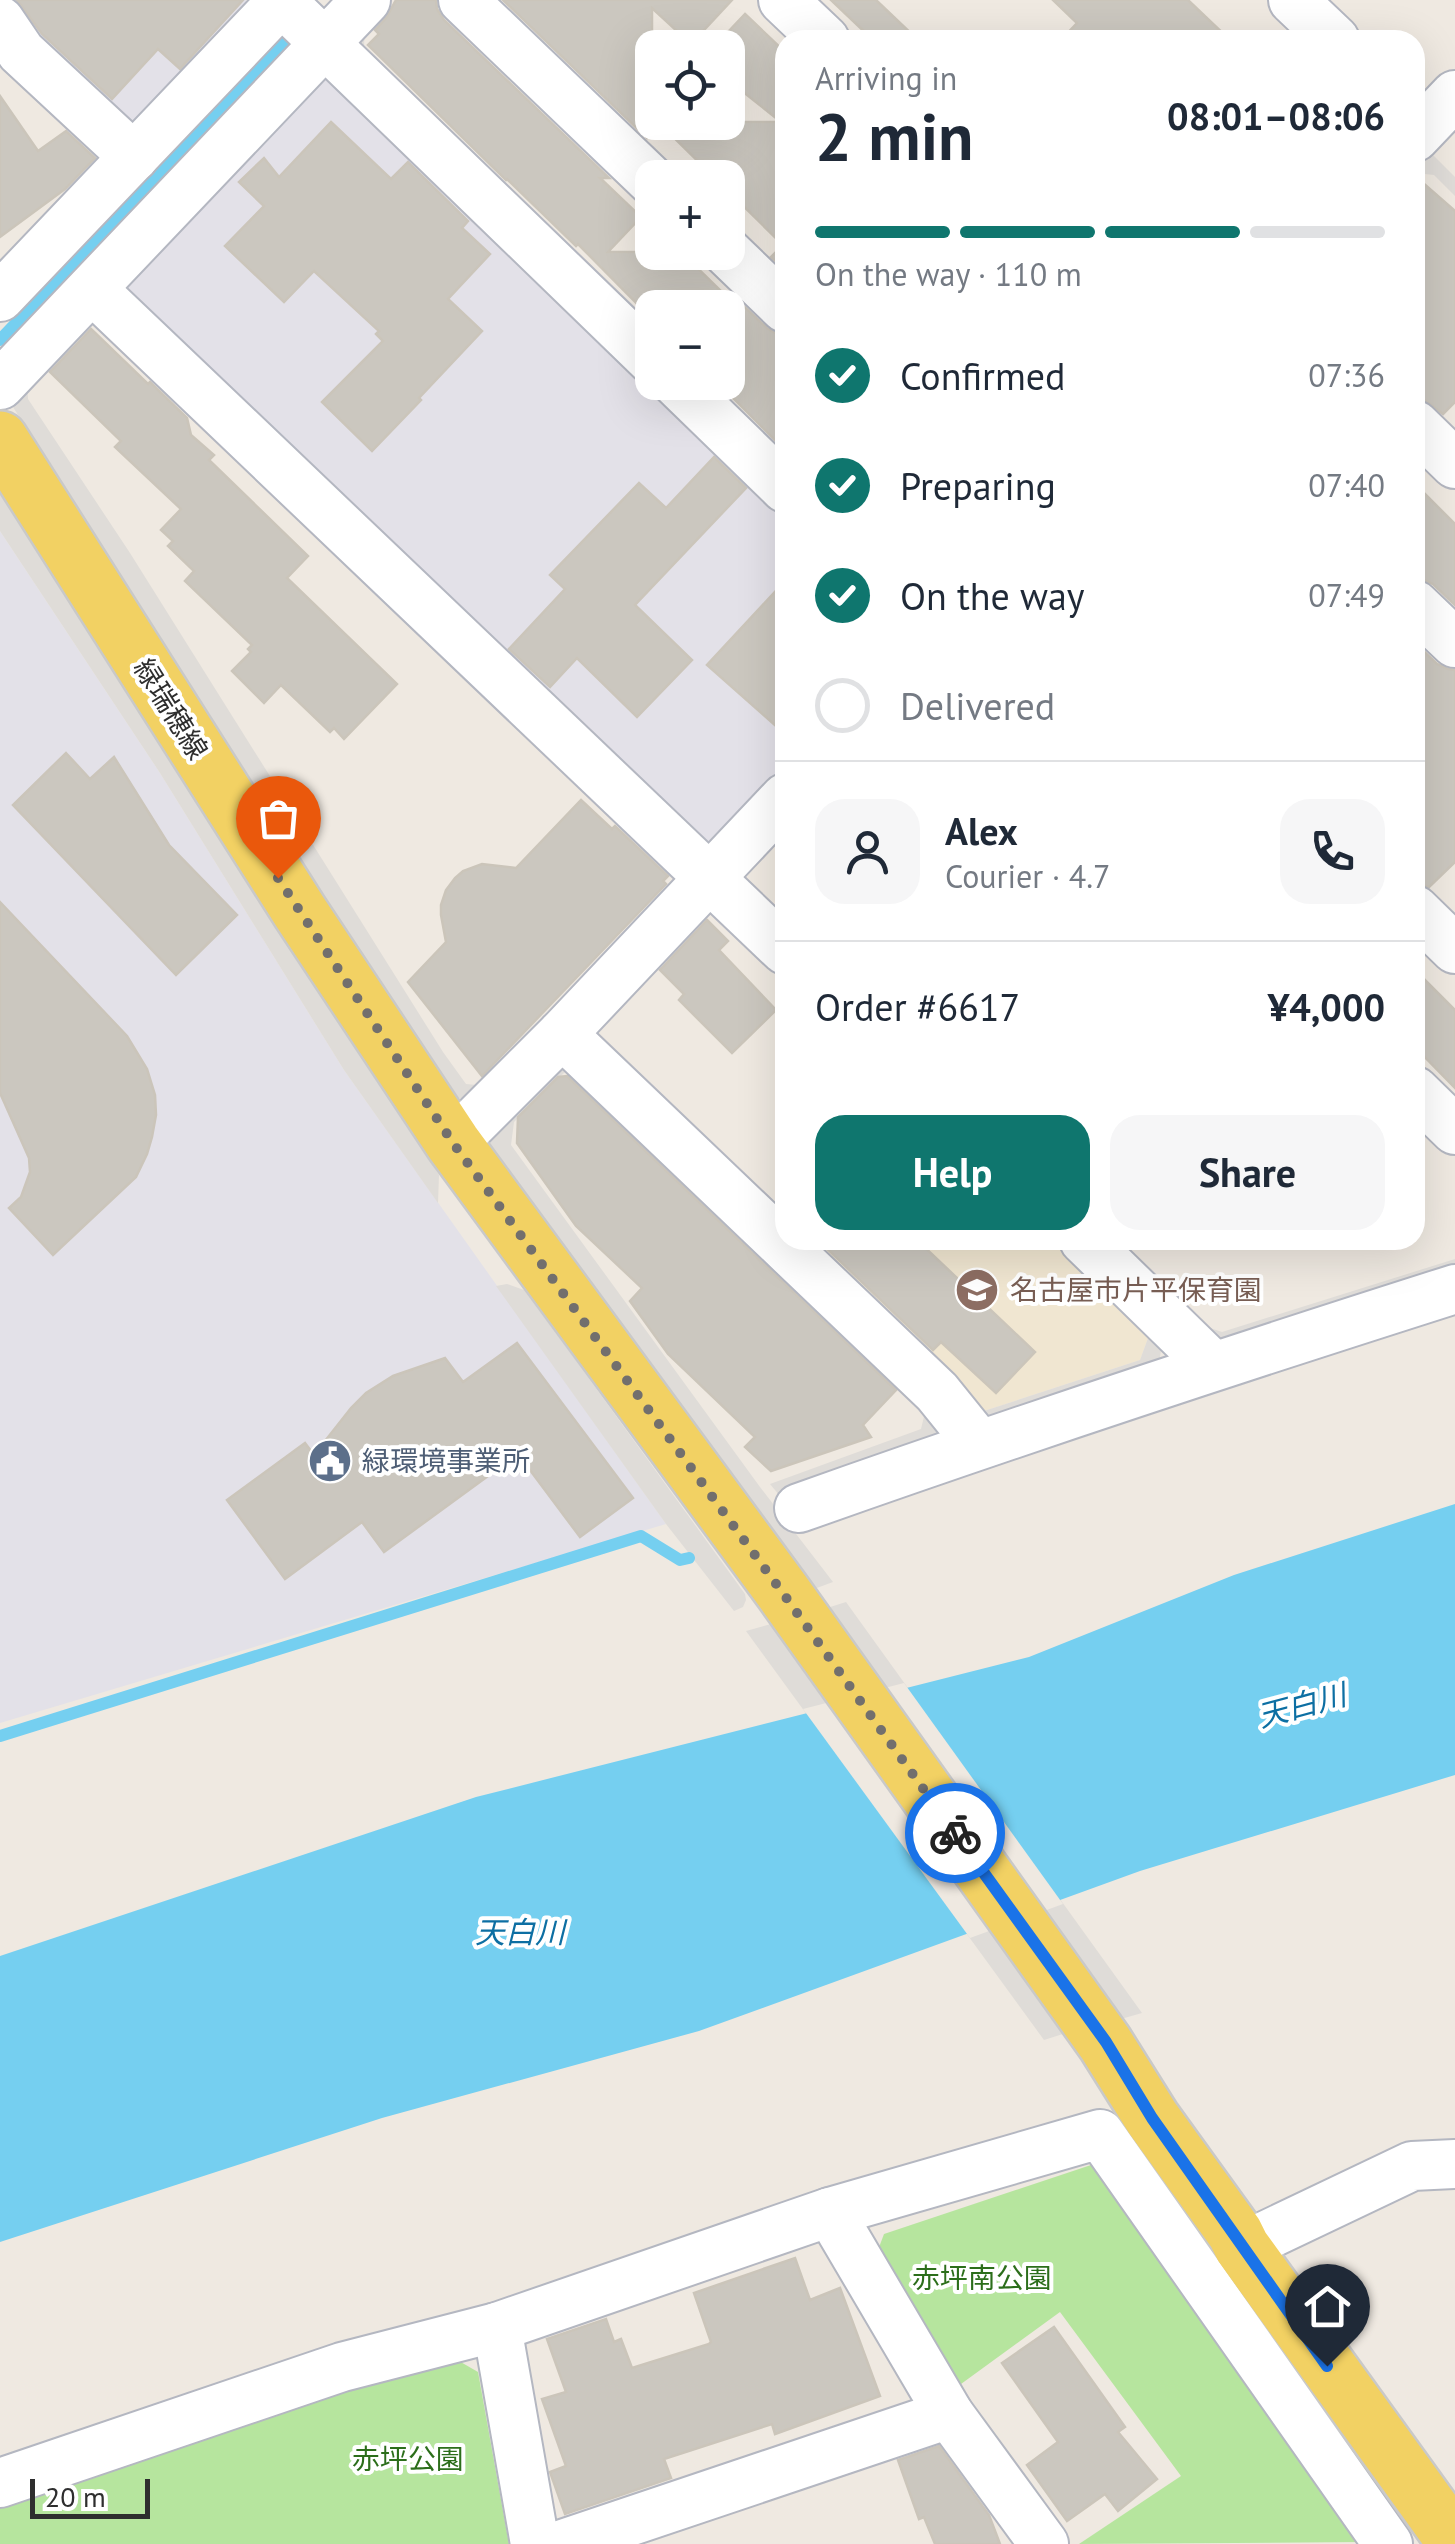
<!DOCTYPE html>
<html lang="en">
<head>
<meta charset="utf-8">
<style>
	:root { --surface:#fff; --page:#f6f6f7; --text:#1f2937; --muted:#747a83; --line:#e0e1e3; --accent:#0f766e }
	body { margin:0; font-family:"PT Sans","Noto Sans JP",sans-serif; background:var(--page); color:var(--text); height:100vh; display:flex; flex-direction:column; font-size:38px; white-space:nowrap }
	* { box-sizing:border-box; margin:0 }
	p { font-size:32px; color:var(--muted) }
	.icon { flex:none; width:55px; height:55px; fill:none; stroke:currentColor; stroke-width:2; stroke-linecap:round; stroke-linejoin:round }
	.map { position:relative; flex:1; overflow:hidden }
	.sheet { position:absolute; left:775px; top:30px; width:650px; height:1220px; display:flex; flex-direction:column; background:var(--surface); border-radius:30px; box-shadow:0 10px 40px #0002 }
	.sheet>* { flex:none }
	.tools { position:absolute; left:635px; top:30px; display:grid; gap:20px }
	.tools a { display:grid; place-items:center; width:110px; height:110px; border-radius:20px; background:var(--surface); box-shadow:0 10px 40px #0002; font-size:50px }
	.scale { position:absolute; left:30px; bottom:25px; width:120px; box-sizing:border-box; padding-left:10px; border:5px solid #2e2e2e; border-top:0; font-size:28px; line-height:35px; white-space:nowrap; color:#2e2e2e; -webkit-text-stroke:8px #fff; paint-order:stroke }
	.pin { position:absolute; display:grid; place-items:center; width:85px; height:85px; color:#fff; margin:-102px -42px; border-radius:50% 50% 50% 0; rotate:-45deg; box-shadow:0 0 10px #0007 }
	.pin .icon { rotate:45deg }
	.courier { position:absolute; display:grid; place-items:center; width:100px; height:100px; margin:-50px; border:8px solid #1a73e8; border-radius:50%; background:#fff; color:#222; box-shadow:0 2px 12px #0007 }
	.head em { font-style:normal; font-weight:700 }
	.head div { display:flex; flex-direction:column-reverse }
	.head { display:flex; align-items:center; justify-content:space-between; height:170px; padding:0 40px }
	h1 { font-size:65px; font-weight:700; line-height:75px }
	.bar { display:grid; grid-template-columns:repeat(4,1fr); gap:15px 10px; align-content:center; height:120px; padding:0 40px }
	.bar i { height:12px; border-radius:8px; background:var(--line) }
	.bar .on { background:var(--accent) }
	.bar p { grid-column:span 4 }
	.line { display:flex; align-items:center; gap:25px; padding:0 40px; border-top:2px solid var(--line) }
	.line div { flex:1 }
	.round { display:grid; place-items:center; flex:none; width:105px; height:105px; border-radius:30px; background:var(--page) }
	ol { padding:0 40px; list-style:none }
	li { display:flex; align-items:center; gap:30px; height:110px }
	li p { margin-inline-start:auto }
	li .icon { padding:10px; border-radius:50%; background:var(--accent); color:#fff; stroke-width:4 }
	li:last-child { color:var(--muted) }
	li i { width:55px; height:55px; border:5px solid var(--line); border-radius:50% }
	.primary-button { display:flex; gap:20px; margin-top:auto; padding:20px 40px }
	.primary-button a { flex:1; height:115px; border-radius:30px; background:var(--accent); color:#fff; font-size:40px; font-weight:700; line-height:115px; text-align:center }
	.primary-button a+a { background:var(--page); color:var(--text) }
	.map>svg:first-child { display:block }
	.industrial { fill:#e3e1e8 }
	.education { fill:#f0e6d1 }
	.green { fill:#b6e59e }
	.plaza { fill:#dfdcd8 }
	.water { fill:#75cff0 }
	.pier { fill:#efe9e1 }
	.lines { fill:none; stroke-linecap:round; stroke-linejoin:round }
	.stream { stroke:#75cff0; stroke-width:12 }
	.building { fill:#cbc7bf; stroke:#cbc5ba; stroke-width:2.5 }
	.minor-casing { stroke:#b4b7c1; stroke-width:52 }
	.major-casing { stroke:#c9c9c9; stroke-width:60 }
	.minor { stroke:#fff; stroke-width:48 }
	.major { stroke:#f2d163; stroke-width:55 }
	.done { stroke:#726f6d; stroke-width:10; stroke-dasharray:0 18 }
	.route { stroke:#1a73e8; stroke-width:12 }
	.labels { text-anchor:middle; stroke-width:8; stroke-linejoin:round; paint-order:stroke }
	.street-label { font-size:28px; fill:#2e2e2e; stroke:#fff }
	.education-label { font-size:28px; fill:#785e54; stroke:#fff; text-anchor:start }
	.service-label { font-size:28px; fill:#4e5e75; stroke:#fff; text-anchor:start }
	.park-label { font-size:28px; fill:#2c6e1b; stroke:#fff }
	.water-label { font-size:30px; font-style:italic; fill:#0d6fa3; stroke:#fff }
</style>
</head>
<body>
<div class="map">
<svg width="1455" height="2544" viewBox="0 0 1455 2544">
	<rect width="100%" height="100%" fill="#efe9e1"/>
	<g class="industrial">
		<polygon points="0,0 246,0 247,15 139,127 117,130"/>
		<polygon points="313,77 337,79 785,511 785,773 718,843 697,842 128,297 126,276"/>
		<polygon points="0,531 160,773 344,1070 666,1524 0,1723"/>
	</g>
	<polygon class="education" points="812,1240 1058,1240 1151,1330 1140,1360 984,1411 959,1400"/>
	<g class="green">
		<polygon points="1091,2165 1365,2542 1079,2544 1181,2476 1060,2312 961,2384 875,2258 884,2234"/>
		<polygon points="452,2357 478,2372 509,2544 0,2544 0,2508 81,2477"/>
	</g>
	<g class="plaza">
		<polygon points="365,24 364,47 652,323 652,339 355,52"/>
		<polygon points="1428,153 1434,156 1455,177 1455,196 1434,175 1415,173 1415,156"/>
		<polygon points="27,380 28,399 130,553 443,1052 466,1084 487,1086 465,1099 456,1098 446,1092 13,407 13,400"/>
		<polygon points="0,483 280,929 439,1175 438,1203 344,1070 160,773 0,531"/>
		<polygon points="558,1059 587,1071 565,1072 514,1122 511,1145 760,1487 833,1582 814,1589 491,1153 489,1142 492,1131"/>
		<polygon points="1455,1259 1455,1275 1227,1345 1198,1324 1222,1332"/>
		<polygon points="507,1284 524,1290 569,1351 745,1594 746,1600 743,1607 734,1611 666,1524 496,1286"/>
		<polygon points="1151,1330 1161,1350 1159,1364 991,1423 959,1400 984,1411 1140,1360"/>
		<polygon points="928,1400 943,1429 939,1437 780,1496 770,1484 921,1429"/>
		<polygon points="846,1602 1142,2013 1121,2019 827,1608"/>
		<polygon points="771,1624 1066,2033 1044,2040 746,1631"/>
	</g>
	<polygon class="water" points="1455,1504 1455,1775 1140,1871 699,2031 382,2118 0,2242 0,1956 476,1797 1029,1657 1234,1575"/>
	<polygon class="pier" points="904,1683 1063,1904 970,1938 803,1709"/>
	<g class="lines">
		<g class="stream">
			<polyline points="0,340 286,40"/>
			<polyline points="0,1736 641,1536 680,1560 689,1558"/>
		</g>
	</g>
	<g class="building">
		<polygon points="17,0 243,0 180,69 158,49 112,99 42,34"/>
		<polygon points="396,0 436,0 437,9 444,20 609,178 600,178 641,217 608,252 681,252 730,300 733,296 767,328 777,334 785,335 785,450 728,393 728,308 652,308 652,319 578,244 576,246 507,179 506,180 368,45 379,34 375,30 386,18"/>
		<polygon points="503,0 732,0 691,44 652,8 652,133 647,138"/>
		<polygon points="831,0 876,0 918,40 873,40"/>
		<polygon points="1053,0 1188,0 1230,40 1061,40 1077,23"/>
		<polygon points="745,14 785,52 785,270 771,257 783,245 728,191 728,178 715,178 658,122 781,122 728,80 728,32"/>
		<polygon points="0,96 38,151 66,131 95,158 65,189 0,237"/>
		<polygon points="331,122 391,179 408,162 468,221 462,228 490,254 448,299 482,331 419,398 421,400 372,451 322,402 383,341 376,334 379,331 314,271 284,302 225,246 264,206 239,182 264,158 279,177"/>
		<polygon points="1415,176 1455,211 1455,402 1443,414 1423,399 1415,398"/>
		<polygon points="91,329 148,384 150,382 187,418 191,435 214,455 209,460 308,556 287,578 397,684 344,739 334,728 330,732 281,685 264,703 232,671 251,652 248,649 252,645 185,581 194,571 168,546 173,541 161,530 181,509 115,447 121,441 50,372"/>
		<polygon points="714,457 746,488 635,605 692,660 637,717 577,658 550,687 509,649 565,589 550,575 639,483 666,508"/>
		<polygon points="1415,484 1455,524 1455,605 1433,584 1422,579 1415,578"/>
		<polygon points="785,581 785,734 707,665"/>
		<polygon points="1415,643 1437,664 1448,669 1455,670 1455,862 1429,887 1415,883"/>
		<polygon points="66,753 90,779 114,757 169,845 237,915 176,975 13,805"/>
		<polygon points="581,800 612,829 615,826 668,876 663,881 666,884 482,1076 408,982 446,942 441,915 441,905 446,890 455,878 463,871 482,864 516,868"/>
		<polygon points="0,902 127,1036 147,1069 155,1095 156,1115 152,1137 147,1154 136,1177 53,1255 9,1208 21,1197 30,1172 29,1158 0,1093"/>
		<polygon points="707,920 728,941 719,950 776,1010 732,1053 679,1000 684,994 660,970"/>
		<polygon points="1415,970 1455,1010 1455,1088 1415,1047"/>
		<polygon points="567,1076 896,1390 863,1425 871,1437 771,1471 745,1447 755,1437 668,1354 630,1301 642,1288 576,1226 517,1143 518,1117 558,1077"/>
		<polygon points="818,1240 917,1240 1035,1352 996,1393 941,1342 933,1350"/>
		<polygon points="517,1343 633,1498 580,1537 518,1454 384,1552 362,1522 285,1579 227,1500 305,1443 314,1455 351,1408 366,1393 393,1376 445,1358 463,1382"/>
		<polygon points="795,2258 810,2300 840,2288 880,2396 775,2434 772,2424 664,2459 671,2478 565,2514 550,2472 566,2466 542,2399 566,2392 547,2339 606,2319 614,2342 621,2339 632,2368 709,2344 711,2342 694,2293"/>
		<polygon points="1054,2327 1125,2427 1118,2432 1157,2479 1118,2511 1105,2494 1067,2521 1027,2465 1058,2442 1002,2363"/>
		<polygon points="939,2446 989,2515 1000,2544 935,2544 924,2517 919,2519 898,2460"/>
	</g>
	<g class="lines">
		<g class="minor-casing">
			<g id="minor">
				<polyline points="280,0 652,360"/>
				<polyline points="463,0 652,181"/>
				<polyline points="783,0 825,40"/>
				<polyline points="1293,0 1335,40"/>
				<polyline points="0,21 21,52 134,157"/>
				<polyline points="1415,137 1455,95"/>
				<polyline points="727,252 785,308"/>
				<polyline points="92,289 785,950"/>
				<polyline points="0,297 283,0"/>
				<polyline points="676,382 785,488"/>
				<polyline points="0,385 366,0"/>
				<polyline points="1415,425 1455,464"/>
				<polyline points="1415,605 1455,643"/>
				<polyline points="1415,910 1455,949"/>
				<polyline points="562,1034 937,1392 979,1444"/>
				<polyline points="1415,1091 1455,1130"/>
				<polyline points="453,1143 562,1034 785,798"/>
				<polyline points="1084,1240 1213,1366"/>
				<path d="M799,1508C1016,1431 1235,1359 1455,1289"/>
				<polyline points="830,2212 949,2414 1044,2544"/>
				<polyline points="1242,2247 1412,2166 1455,2164"/>
				<polyline points="497,2327 535,2544"/>
				<polyline points="0,2483 342,2367 497,2327 830,2212 1100,2134 1388,2544"/>
				<polyline points="563,2544 949,2414"/>
			</g>
		</g>
		<g class="major-casing">
			<polyline id="major" points="0,439 300,912 453,1143 783,1592 1105,2043 1152,2118 1235,2233 1242,2247 1455,2542"/>
		</g>
		<use href="#minor" class="minor"/>
		<use href="#major" class="major"/>
	</g>
	<g class="lines">
		<polyline class="done" points="278,878 453,1143 782,1592 955,1833"/>
		<polyline class="route" points="955,1833 1106,2042 1152,2118 1327,2366"/>
	</g>
	<defs>
		<g id="school-disc" transform="scale(2.25)"><circle r="9.5" fill="#8d6e63" stroke="#fff"/><path d="M0-5L7-2L0 1L-7-2ZM-4 1L0 2.5L4 1V4Q0 6-4 4Z" fill="#fff"/></g>
		<g id="civic-disc" transform="scale(2.25)"><circle r="9.5" fill="#5c6f8a" stroke="#fff"/><path d="M-.6-6.5H3V-4.5H.6V-3L4-1V1h2V6H-6V1h2V-1L-.6-3ZM-1.2 2.5V6h2.4V2.5Z" fill="#fff"/></g>
	</defs>
	<g fill-rule="evenodd">
		<use href="#school-disc" x="977" y="1290"/>
		<use href="#civic-disc" x="330" y="1461"/>
	</g>
	<g class="labels">
		<g class="street-label">
			<text transform="translate(171 709) rotate(58)" y="10">緑瑞穂線</text>
		</g>
		<g class="education-label">
			<text x="1010" y="1300">名古屋市片平保育園</text>
		</g>
		<g class="service-label">
			<text x="362" y="1471">緑環境事業所</text>
		</g>
		<g class="park-label">
			<text x="982" y="2288">赤坪南公園</text>
			<text x="408" y="2469">赤坪公園</text>
		</g>
		<g class="water-label">
			<text transform="translate(1302 1706) rotate(-15)" y="10">天白川</text>
			<text x="520" y="1943">天白川</text>
		</g>
	</g>
</svg>
<div class="tools">
<a><svg class="icon" aria-label="locate" viewBox="0 0 24 24"><circle cx="12" cy="12" r="6"/><path d="M12 2v4M12 18v4M2 12h4M18 12h4"/></svg></a>
<a>+</a>
<a>−</a>
</div>
<div class="scale">20 m</div>
<div class="pin" style="left:278px;top:878px;background:#ea580c"><svg class="icon" aria-label="bag" viewBox="0 0 24 24"><path d="M5 8h14l-1 12H6zM9 8a3 3 0 0 1 6 0"/></svg></div>
<div class="pin" style="left:1327px;top:2366px;background:#1f2937"><svg class="icon" aria-label="home" viewBox="0 0 24 24"><path d="M3 11l9-7 9 7M6 9v11h12V9"/></svg></div>
<div class="courier" style="left:955px;top:1833px"><svg class="icon" aria-label="bike" viewBox="0 0 24 24"><circle cx="6" cy="16" r="4"/><circle cx="18" cy="16" r="4"/><path d="M6 16l4-8h5l3 8M10 8l3 8H6M13 5h3"/></svg></div>
<section class="sheet">
<div class="head"><div><h1>2 min</h1><p>Arriving in</p></div><em>08:01–08:06</em></div>
<div class="bar"><i class="on"></i><i class="on"></i><i class="on"></i><i></i><p>On the way · 110 m</p></div>
<ol>
<li><svg class="icon" aria-label="check" viewBox="0 0 24 24"><path d="M5 12l5 5 9-10"/></svg>Confirmed<p>07:36</p></li>
<li><svg class="icon" aria-label="check" viewBox="0 0 24 24"><path d="M5 12l5 5 9-10"/></svg>Preparing<p>07:40</p></li>
<li><svg class="icon" aria-label="check" viewBox="0 0 24 24"><path d="M5 12l5 5 9-10"/></svg>On the way<p>07:49</p></li>
<li><i></i>Delivered</li>
</ol>
<div class="line" style="height:180px"><a class="round"><svg class="icon" aria-label="person" viewBox="0 0 24 24"><circle cx="12" cy="8" r="4"/><path d="M4 21q1-7 8-7t8 7"/></svg></a><div><b>Alex</b><p>Courier · 4.7</p></div><a class="round"><svg class="icon" aria-label="phone" viewBox="0 0 24 24"><path d="M5 4h4l2 5-3 2q2 4 5 5l2-3 5 2v4C11 20 4 13 5 4z"/></svg></a></div>
<div class="line" style="height:130px"><div>Order #6617</div><b>¥4,000</b></div>
<div class="primary-button"><a>Help</a><a>Share</a></div>
</section>
</div>
</body>
</html>
